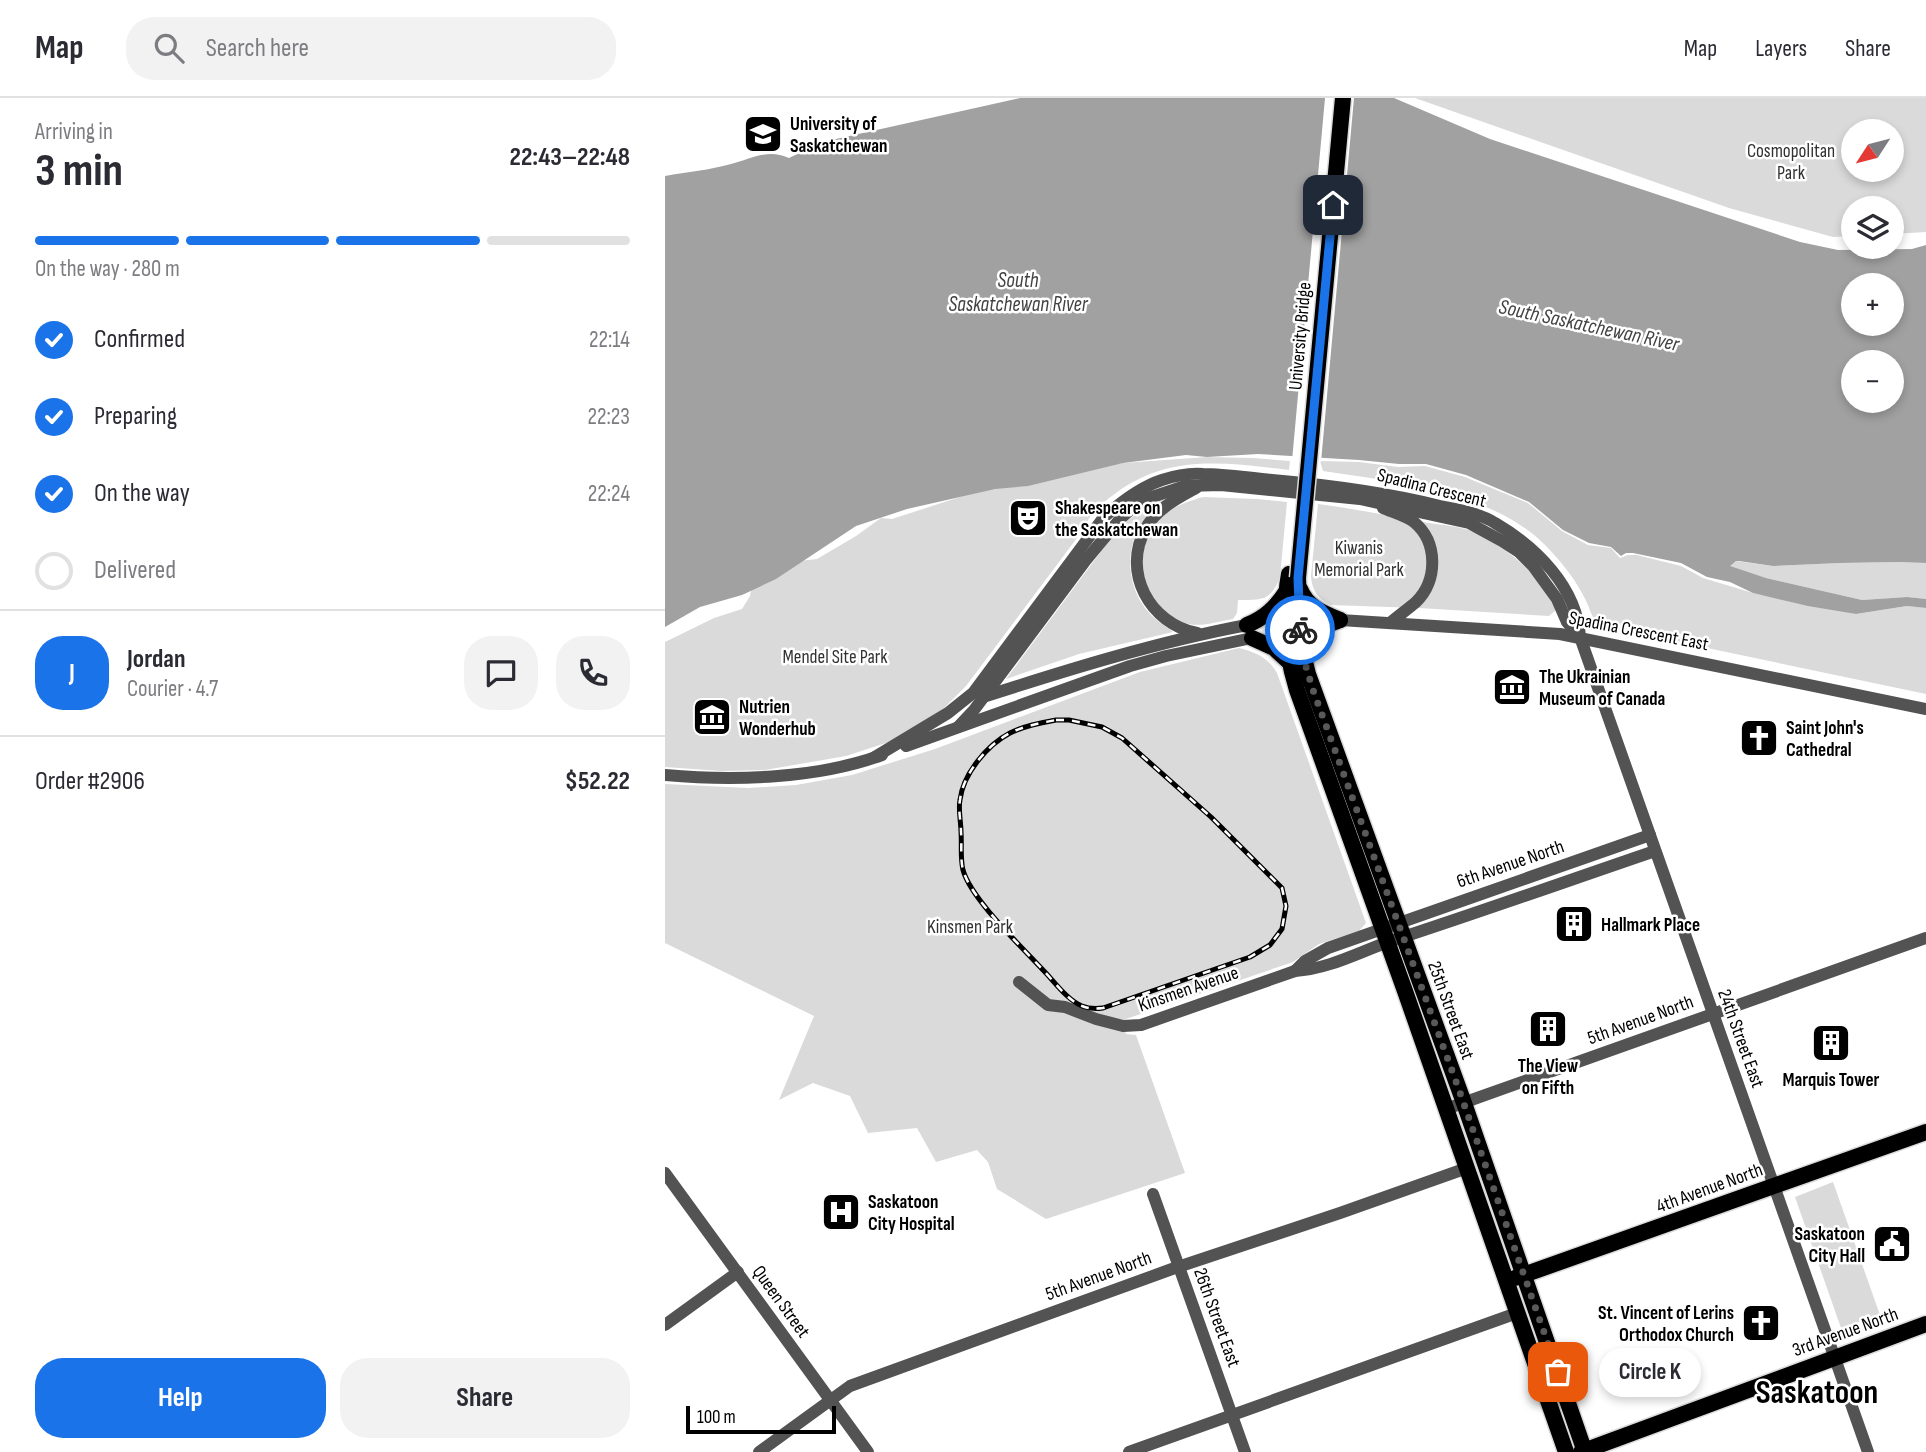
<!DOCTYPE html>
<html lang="en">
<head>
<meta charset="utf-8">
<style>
	:root { --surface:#fff; --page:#f2f2f3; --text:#2b2b33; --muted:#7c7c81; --line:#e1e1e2; --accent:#1a73e8 }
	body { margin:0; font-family:"Sofia Sans Condensed",sans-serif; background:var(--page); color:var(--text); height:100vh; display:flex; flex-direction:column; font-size:26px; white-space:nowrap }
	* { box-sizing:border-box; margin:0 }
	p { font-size:23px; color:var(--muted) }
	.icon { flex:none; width:38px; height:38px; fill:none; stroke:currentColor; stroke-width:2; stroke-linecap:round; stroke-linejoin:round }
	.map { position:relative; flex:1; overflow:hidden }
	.drawer { display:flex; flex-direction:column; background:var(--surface); width:665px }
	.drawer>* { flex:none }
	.needle { width:46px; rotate:234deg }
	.controls { position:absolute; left:1176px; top:21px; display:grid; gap:14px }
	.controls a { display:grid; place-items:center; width:63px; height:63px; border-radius:50%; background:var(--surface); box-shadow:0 4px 10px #0003; font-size:35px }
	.scale { position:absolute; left:21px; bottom:18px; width:150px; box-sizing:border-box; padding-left:7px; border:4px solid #000; border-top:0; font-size:19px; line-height:24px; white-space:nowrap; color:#000; -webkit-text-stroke:5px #fff; paint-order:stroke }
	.pin { position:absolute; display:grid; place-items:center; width:60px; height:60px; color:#fff; margin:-30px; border-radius:14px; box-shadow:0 4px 10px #0006 }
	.courier { position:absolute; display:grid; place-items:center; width:70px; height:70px; margin:-35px; border:5px solid #1a73e8; border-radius:50%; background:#fff; color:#222; box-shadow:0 2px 9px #0007 }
	.bubble { position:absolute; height:49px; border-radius:24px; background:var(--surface); box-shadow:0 4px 10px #0003; font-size:23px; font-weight:700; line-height:49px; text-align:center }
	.head em { font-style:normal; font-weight:700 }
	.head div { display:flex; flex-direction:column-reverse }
	.head { display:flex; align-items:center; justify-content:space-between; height:119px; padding:0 35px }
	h1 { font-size:46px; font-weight:700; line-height:52px }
	.bar { display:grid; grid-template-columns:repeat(4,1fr); gap:10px 7px; align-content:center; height:84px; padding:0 35px }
	.bar i { height:9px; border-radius:5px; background:var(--line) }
	.bar .active { background:var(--accent) }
	.bar p { grid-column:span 4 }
	.line { display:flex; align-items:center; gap:18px; padding:0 35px; border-top:2px solid var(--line) }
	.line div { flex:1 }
	.round { display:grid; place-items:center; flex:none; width:74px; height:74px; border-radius:28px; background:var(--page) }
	ol { padding:0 35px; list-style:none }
	li { display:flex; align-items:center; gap:21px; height:77px }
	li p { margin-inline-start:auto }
	li .icon { padding:7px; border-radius:50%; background:var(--accent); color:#fff; stroke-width:4 }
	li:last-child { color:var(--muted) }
	li i { width:38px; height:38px; border:4px solid var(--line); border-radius:50% }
	.button { display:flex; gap:14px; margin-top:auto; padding:14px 35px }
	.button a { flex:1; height:80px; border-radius:28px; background:var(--accent); color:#fff; font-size:28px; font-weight:700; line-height:80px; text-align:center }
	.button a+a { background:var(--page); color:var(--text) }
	header { display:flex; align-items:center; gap:42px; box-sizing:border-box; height:98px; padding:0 35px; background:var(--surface); border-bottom:2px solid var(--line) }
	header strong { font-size:33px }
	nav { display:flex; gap:38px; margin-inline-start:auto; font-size:24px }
	.search { width:490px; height:63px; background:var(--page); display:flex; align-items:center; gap:18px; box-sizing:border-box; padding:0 24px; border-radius:28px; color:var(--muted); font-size:26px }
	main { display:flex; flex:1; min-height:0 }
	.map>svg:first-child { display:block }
	.green { fill:#dadada; fill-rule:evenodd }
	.water { fill:#a1a1a1; fill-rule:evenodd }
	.pier { fill:#fff }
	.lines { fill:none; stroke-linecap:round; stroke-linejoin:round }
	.major-casing { stroke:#dbdbdb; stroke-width:19 }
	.minor { stroke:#535353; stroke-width:12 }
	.major { stroke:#000; stroke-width:16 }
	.rail-casing { stroke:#000; stroke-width:5 }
	.rail { stroke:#fff; stroke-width:2.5; stroke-dasharray:8; stroke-linecap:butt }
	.major-bridge-casing { stroke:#dbdbdb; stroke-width:19; stroke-linecap:butt }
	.major-bridge { stroke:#000; stroke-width:16 }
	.done { stroke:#595959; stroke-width:7; stroke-dasharray:0 12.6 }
	.route { stroke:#1a73e8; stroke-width:9 }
	.labels { text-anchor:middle; stroke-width:5; stroke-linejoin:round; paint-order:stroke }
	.poi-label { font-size:19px; font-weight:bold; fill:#000; stroke:#fff; text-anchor:start }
	.park-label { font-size:19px; fill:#313131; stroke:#fff }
	.street-label { font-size:19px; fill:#000; stroke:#fff }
	.water-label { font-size:21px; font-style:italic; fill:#424242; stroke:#fff }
	.town-label { font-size:33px; font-weight:bold; fill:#000; stroke:#fff }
</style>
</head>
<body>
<header>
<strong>Map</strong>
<div class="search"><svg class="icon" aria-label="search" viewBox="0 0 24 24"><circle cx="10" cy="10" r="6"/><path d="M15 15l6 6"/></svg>Search here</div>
<nav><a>Map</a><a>Layers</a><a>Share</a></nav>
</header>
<main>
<section class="drawer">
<div class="head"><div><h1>3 min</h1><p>Arriving in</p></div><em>22:43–22:48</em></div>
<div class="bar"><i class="active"></i><i class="active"></i><i class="active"></i><i></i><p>On the way · 280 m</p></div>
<ol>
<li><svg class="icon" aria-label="check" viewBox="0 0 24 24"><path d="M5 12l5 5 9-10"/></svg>Confirmed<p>22:14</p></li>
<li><svg class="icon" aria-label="check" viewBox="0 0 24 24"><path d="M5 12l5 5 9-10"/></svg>Preparing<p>22:23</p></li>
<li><svg class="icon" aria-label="check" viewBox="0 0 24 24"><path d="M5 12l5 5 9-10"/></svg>On the way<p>22:24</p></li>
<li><i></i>Delivered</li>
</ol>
<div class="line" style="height:126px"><b class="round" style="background:var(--accent);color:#fff">J</b><div><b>Jordan</b><p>Courier · 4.7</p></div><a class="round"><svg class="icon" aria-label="chat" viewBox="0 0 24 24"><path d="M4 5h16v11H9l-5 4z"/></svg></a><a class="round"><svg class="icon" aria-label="phone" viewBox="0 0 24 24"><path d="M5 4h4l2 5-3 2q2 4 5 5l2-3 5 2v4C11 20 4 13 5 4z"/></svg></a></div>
<div class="line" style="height:91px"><div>Order #2906</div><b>$52.22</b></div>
<div class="button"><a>Help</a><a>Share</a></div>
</section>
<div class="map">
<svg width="1261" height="1354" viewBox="0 0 1261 1354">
	<rect width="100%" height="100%" fill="#fff"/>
	<g class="green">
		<path d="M750,0H1261V134L1227,136V110H1188V138L1168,139L1064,110ZM1188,33H1227V72H1188Z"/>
		<path d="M542,359L588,360L625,363L624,372C562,365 505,355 451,395C444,400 436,406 430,413C424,419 420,428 415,436L301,588L278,611L227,643L181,658L100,672L57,673L0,669V544L49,520L77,511L85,498L88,482L134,463L152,461L191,438L216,420L227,421L335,386L458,365Z"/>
		<path d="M655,363L694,364L733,369L760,368L800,379L863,405L897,433L923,447L946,450L955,460L963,457H972L1016,468L1038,480L1088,495L1191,516L1242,508L1261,510V596L937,528C928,523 926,515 923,507C913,484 896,463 879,446C825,393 729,384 658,373Z"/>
		<path d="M538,399L592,401L622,404L615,479C606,503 597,502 573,502L572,515L568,521C555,523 537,529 524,526C478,517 463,454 494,421C505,409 522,404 538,399Z"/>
		<path d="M504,400C496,407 485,413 479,422C460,447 461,485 480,510C487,520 499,527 508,534L414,556L341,581L449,436C465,419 481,406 504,400Z"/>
		<path d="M653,406C690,411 727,418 764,425C777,427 793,428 806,433C841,448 875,476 891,512L884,518L754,510L665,507C652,500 647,492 646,478Z"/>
		<polygon points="1071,463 1108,468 1175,465 1233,464 1261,465 1261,501 1242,499 1197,502 1101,480 1065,469 1065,467"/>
		<path d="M574,550C590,554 604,560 612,575L701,825L694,833L654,846L628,864L458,922V928L461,936L471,937L520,1075L381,1121L332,1091L323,1064L312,1052L271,1064L252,1030L203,1035L185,998L148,985L114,1002L149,918L0,845V686L83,690L131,687L187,677L270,651L475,574Z"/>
		<polygon points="1168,1084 1215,1217 1176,1230 1130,1099"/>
	</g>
	<path class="water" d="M355,0H729L825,41L1135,144L1173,152L1247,151L1261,147V465L1233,464L1175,465L1108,468L1074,463H1071L1065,468L1101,480L1197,502L1242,499L1261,501V510L1242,508L1191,516L1143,508L1088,495L1065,484L1042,479L1016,465L968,455H961L956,458L946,449L924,445L898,432L864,404L801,377L761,366H734L694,362L593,356L542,359L521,357L458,365L363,388L330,391L242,411L191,428L111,481L77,497L35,509L0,529V78C22,74 45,72 66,66C86,61 103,50 124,60L145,50L171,41ZM1188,187H1227V226H1188ZM1188,264H1227V303H1188Z"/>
	<polygon class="pier" points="660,0 689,0 656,364 627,363"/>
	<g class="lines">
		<g class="major-casing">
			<g id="major">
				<path d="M624,476C617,515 620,554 632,592L740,893L901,1354"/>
				<polyline points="633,480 636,548 643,576 799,1005 920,1354"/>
				<path d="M635,491C642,509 658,515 675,522"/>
				<path d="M582,527C600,520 611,509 621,494"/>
				<polyline points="587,540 609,550 623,563"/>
				<path d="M636,548C646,530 657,529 675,522"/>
				<polyline points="850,1180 1261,1034"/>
				<polyline points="916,1354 1261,1226"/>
			</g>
		</g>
		<g class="minor">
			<path d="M531,390C513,400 491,411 481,430C456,474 485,526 532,535"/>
			<path d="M718,410C727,414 741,418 749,424C773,444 773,482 751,504C743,511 733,518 725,525"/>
			<polyline points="675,522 895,536 1261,611"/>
			<path d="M318,599C405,571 492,544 582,527"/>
			<polyline points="293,629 309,612 421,462 455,421 467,410 484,400 520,388 556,387 695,401 804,425 837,443 854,454 868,468 892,501 902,524 915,539"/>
			<polyline points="241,648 465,568 501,558 587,540"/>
			<path d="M210,659L283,615L308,595L439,419C456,404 475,389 497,382C509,378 525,375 538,376C561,376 584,380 607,382C664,387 719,394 775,408C793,412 814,415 830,425C871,449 912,489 915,539L1203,1354"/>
			<path d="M0,677C69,683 152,681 217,657"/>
			<polyline points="630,873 640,863 663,850 985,737"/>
			<path d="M354,884L383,907L400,909L431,921L458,928L476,927L630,873C664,871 694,854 726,843C815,814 902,783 990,753"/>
			<polyline points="781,1011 1261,840"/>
			<polyline points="0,1075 203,1354"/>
			<polyline points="488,1096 580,1354"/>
			<polyline points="0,1227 73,1174"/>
			<polyline points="94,1354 185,1288 507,1171 675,1115 802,1070"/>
			<polyline points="464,1354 852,1215"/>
		</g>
		<use href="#major" class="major"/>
		<g class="rail-casing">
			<path id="rail" d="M391,622H404L437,629L457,640L546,719L617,790L621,808L617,831L605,847L585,859L438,910C430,911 424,911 417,908C402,902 389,883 378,872C356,848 306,801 298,772C295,760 297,746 296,734C296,724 293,712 295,702C298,676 322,647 345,635C359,628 375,625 391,622Z"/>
		</g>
		<use href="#rail" class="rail"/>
		<g class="major-bridge-casing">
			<polyline id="major-bridge" points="633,480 678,0"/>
		</g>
		<use href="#major-bridge" class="major-bridge"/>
	</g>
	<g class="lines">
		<polyline class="done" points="635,532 639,562 648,592 793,989 893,1274"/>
		<polyline class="route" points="635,532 633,480 668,107"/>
	</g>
	<defs>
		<g id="university-square" transform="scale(2.0125)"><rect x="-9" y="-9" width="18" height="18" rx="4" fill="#000" stroke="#fff"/><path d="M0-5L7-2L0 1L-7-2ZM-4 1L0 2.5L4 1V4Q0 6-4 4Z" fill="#fff"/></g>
		<g id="theatre-square" transform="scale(2.0125)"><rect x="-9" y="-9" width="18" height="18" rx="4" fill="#000" stroke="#fff"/><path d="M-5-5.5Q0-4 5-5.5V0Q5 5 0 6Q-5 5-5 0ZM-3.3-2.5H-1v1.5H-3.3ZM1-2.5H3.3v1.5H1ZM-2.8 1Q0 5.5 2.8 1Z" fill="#fff"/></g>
		<g id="museum-square" transform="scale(2.0125)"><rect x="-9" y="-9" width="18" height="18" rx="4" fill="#000" stroke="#fff"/><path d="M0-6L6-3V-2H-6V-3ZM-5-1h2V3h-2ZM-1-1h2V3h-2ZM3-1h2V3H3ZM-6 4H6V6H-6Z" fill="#fff"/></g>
		<g id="church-square" transform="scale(2.0125)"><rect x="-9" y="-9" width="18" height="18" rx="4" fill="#000" stroke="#fff"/><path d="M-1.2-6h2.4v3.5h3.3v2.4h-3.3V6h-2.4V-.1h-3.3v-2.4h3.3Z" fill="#fff"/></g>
		<g id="building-square" transform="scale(2.0125)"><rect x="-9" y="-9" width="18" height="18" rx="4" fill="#000" stroke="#fff"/><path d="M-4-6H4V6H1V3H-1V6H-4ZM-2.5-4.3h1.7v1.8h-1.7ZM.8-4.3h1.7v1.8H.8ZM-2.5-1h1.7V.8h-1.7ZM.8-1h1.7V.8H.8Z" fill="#fff"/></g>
		<g id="hospital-square" transform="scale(2.0125)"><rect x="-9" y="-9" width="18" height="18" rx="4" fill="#000" stroke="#fff"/><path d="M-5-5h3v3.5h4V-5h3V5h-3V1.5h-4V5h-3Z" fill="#fff"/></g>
		<g id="civic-square" transform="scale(2.0125)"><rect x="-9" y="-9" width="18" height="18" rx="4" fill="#000" stroke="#fff"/><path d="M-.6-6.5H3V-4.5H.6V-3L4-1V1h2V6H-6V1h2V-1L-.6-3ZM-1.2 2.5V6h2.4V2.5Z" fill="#fff"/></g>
	</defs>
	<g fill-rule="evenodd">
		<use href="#university-square" x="98" y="36"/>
		<use href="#theatre-square" x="363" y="420"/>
		<use href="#museum-square" x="847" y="589"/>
		<use href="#museum-square" x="47" y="619"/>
		<use href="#church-square" x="1094" y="640"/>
		<use href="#building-square" x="909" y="826"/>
		<use href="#building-square" x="883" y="931"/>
		<use href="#building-square" x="1166" y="945"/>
		<use href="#hospital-square" x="176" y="1114"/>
		<use href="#civic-square" x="1227" y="1146"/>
		<use href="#church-square" x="1096" y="1225"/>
	</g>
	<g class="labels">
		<g class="poi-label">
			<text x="125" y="32">University of<tspan x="125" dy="22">Saskatchewan</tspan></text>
			<text x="390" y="416">Shakespeare on<tspan x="390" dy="22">the Saskatchewan</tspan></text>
			<text x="874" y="585">The Ukrainian<tspan x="874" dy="22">Museum of Canada</tspan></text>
			<text x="74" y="615">Nutrien<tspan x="74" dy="22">Wonderhub</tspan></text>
			<text x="1121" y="636">Saint John's<tspan x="1121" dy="22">Cathedral</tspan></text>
			<text x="936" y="833">Hallmark Place</text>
			<text x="883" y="974" text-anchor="middle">The View<tspan x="883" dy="22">on Fifth</tspan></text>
			<text x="1166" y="988" text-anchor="middle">Marquis Tower</text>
			<text x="203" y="1110">Saskatoon<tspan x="203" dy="22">City Hospital</tspan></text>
			<text x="1200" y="1142" text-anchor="end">Saskatoon<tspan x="1200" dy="22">City Hall</tspan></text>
			<text x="1069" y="1221" text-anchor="end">St. Vincent of Lerins<tspan x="1069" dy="22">Orthodox Church</tspan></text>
		</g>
		<g class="park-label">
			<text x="1126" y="59">Cosmopolitan<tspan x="1126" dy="22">Park</tspan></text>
			<text x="694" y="456">Kiwanis<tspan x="694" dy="22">Memorial Park</tspan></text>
			<text x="170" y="565">Mendel Site Park</text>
			<text x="305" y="835">Kinsmen Park</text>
		</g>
		<g class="street-label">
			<text transform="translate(634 238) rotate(-85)" y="7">University Bridge</text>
			<text transform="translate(767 389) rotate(14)" y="7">Spadina Crescent</text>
			<text transform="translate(974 532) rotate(11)" y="7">Spadina Crescent East</text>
			<text transform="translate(845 765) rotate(-19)" y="7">6th Avenue North</text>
			<text transform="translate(523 890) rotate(-19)" y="7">Kinsmen Avenue</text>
			<text transform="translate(787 912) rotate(70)" y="7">25th Street East</text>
			<text transform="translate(975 921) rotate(-20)" y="7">5th Avenue North</text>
			<text transform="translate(1077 940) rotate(70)" y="7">24th Street East</text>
			<text transform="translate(1044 1089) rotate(-20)" y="7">4th Avenue North</text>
			<text transform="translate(433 1177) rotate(-20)" y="7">5th Avenue North</text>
			<text transform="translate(117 1203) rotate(54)" y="7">Queen Street</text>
			<text transform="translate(553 1219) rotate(70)" y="7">26th Street East</text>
			<text transform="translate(1180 1233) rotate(-20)" y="7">3rd Avenue North</text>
		</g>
		<g class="water-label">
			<text x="353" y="189">South<tspan x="353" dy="24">Saskatchewan River</tspan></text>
			<text transform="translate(924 227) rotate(12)" y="7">South Saskatchewan River</text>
		</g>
		<g class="town-label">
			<text x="1152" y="1305">Saskatoon</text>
		</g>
	</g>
</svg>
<div class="controls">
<a><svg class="needle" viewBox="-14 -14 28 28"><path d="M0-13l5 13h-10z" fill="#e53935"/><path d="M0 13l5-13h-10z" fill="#7c7c81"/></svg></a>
<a><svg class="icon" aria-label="layers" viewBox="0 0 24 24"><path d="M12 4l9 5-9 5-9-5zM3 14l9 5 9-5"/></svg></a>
<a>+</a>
<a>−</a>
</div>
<div class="scale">100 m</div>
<div class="pin" style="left:893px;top:1274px;background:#ea580c"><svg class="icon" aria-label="bag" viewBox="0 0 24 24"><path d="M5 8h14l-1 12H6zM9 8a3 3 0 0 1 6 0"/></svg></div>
<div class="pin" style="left:668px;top:107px;background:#1f2937"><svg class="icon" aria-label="home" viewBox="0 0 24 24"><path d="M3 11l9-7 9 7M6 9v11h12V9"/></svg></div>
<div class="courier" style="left:635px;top:532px"><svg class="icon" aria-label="bike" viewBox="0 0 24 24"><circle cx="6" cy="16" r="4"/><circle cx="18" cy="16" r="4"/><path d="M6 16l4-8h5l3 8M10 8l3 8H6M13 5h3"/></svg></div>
<div class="bubble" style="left:934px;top:1250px;width:102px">Circle K</div>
</div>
</main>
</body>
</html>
